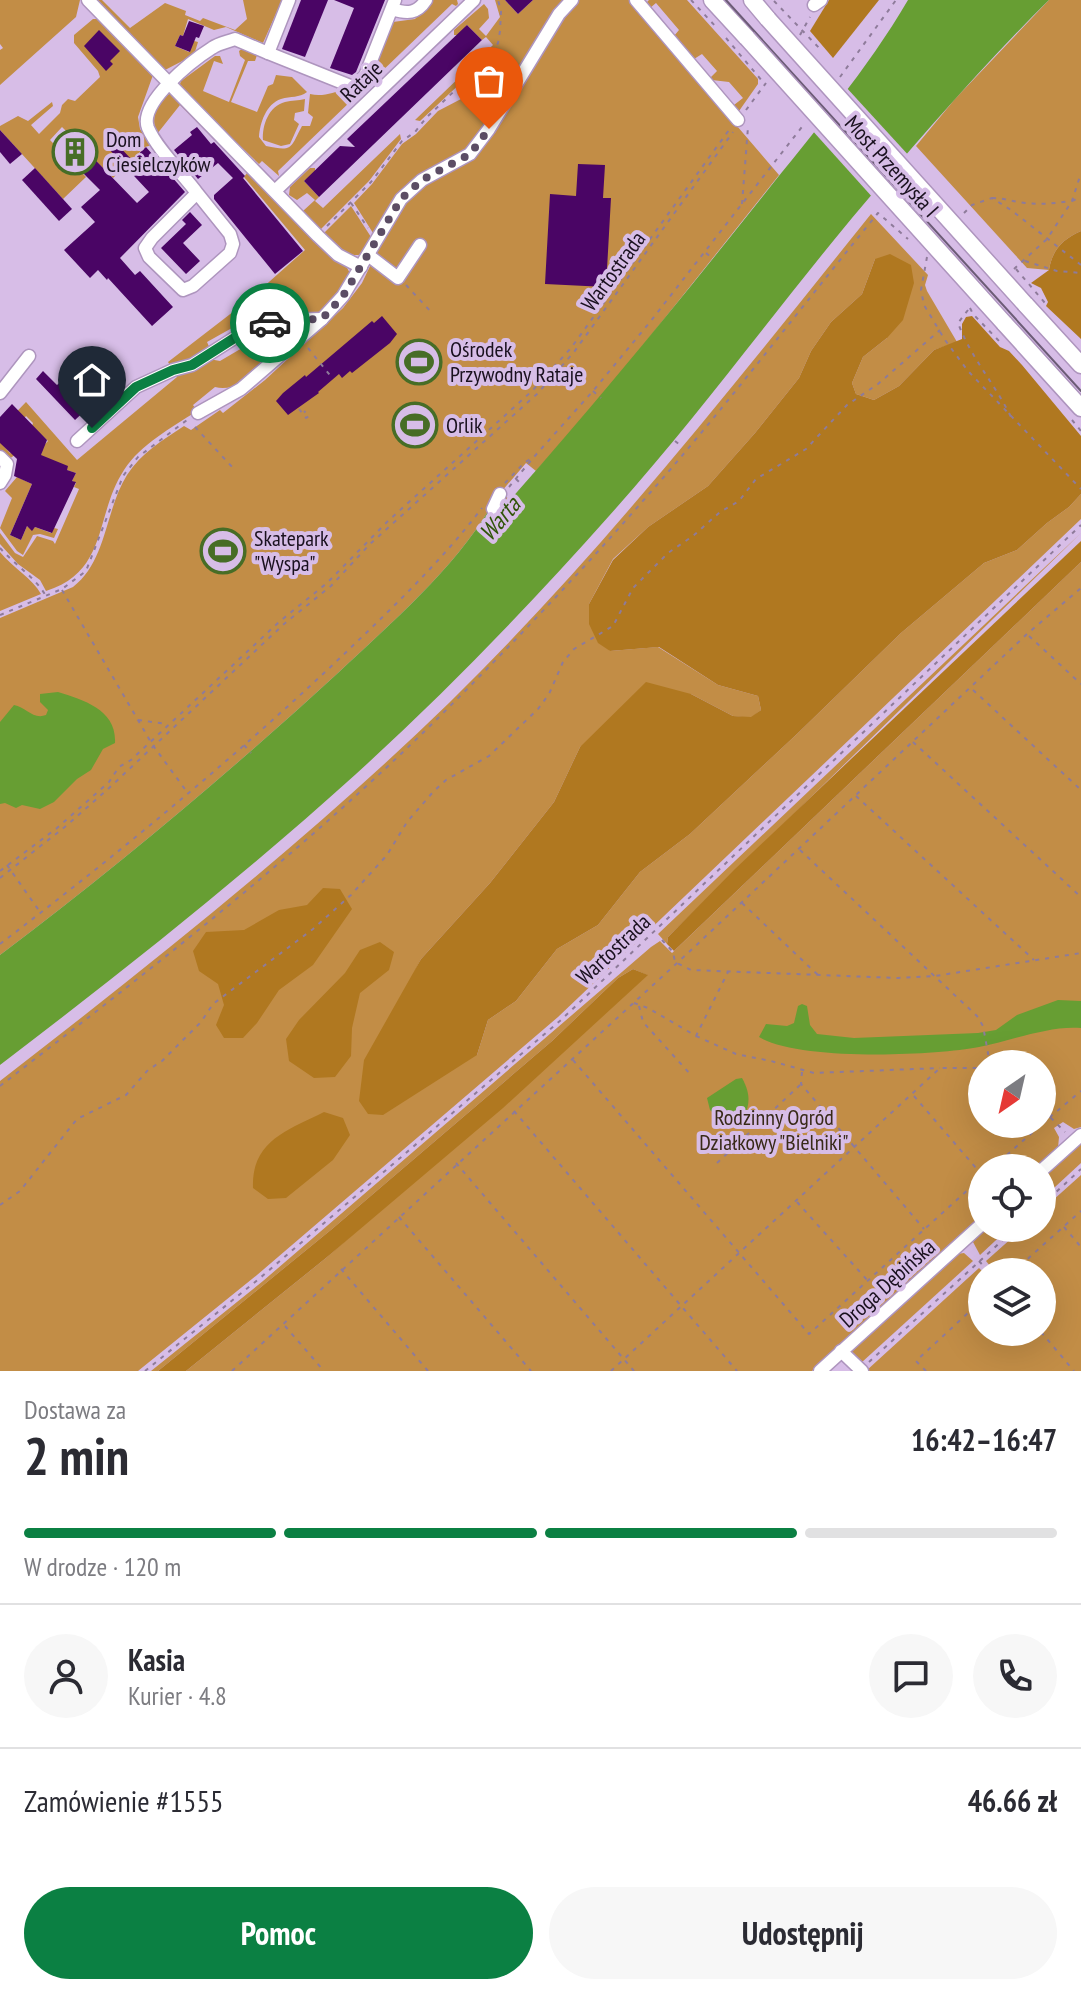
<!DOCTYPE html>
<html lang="pl">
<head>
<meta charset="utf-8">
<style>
	:root { --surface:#fff; --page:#f7f7f7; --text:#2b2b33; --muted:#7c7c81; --line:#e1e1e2; --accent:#0b8043 }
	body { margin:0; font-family:"PT Sans Narrow",sans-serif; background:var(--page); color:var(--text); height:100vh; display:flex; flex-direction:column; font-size:30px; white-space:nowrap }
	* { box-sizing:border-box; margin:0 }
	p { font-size:26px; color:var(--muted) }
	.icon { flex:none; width:44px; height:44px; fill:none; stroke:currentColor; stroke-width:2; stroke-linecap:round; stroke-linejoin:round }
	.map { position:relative; height:1371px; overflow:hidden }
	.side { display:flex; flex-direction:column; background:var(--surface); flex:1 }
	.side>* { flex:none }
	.needle { width:52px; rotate:214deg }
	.controls { position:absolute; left:968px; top:1050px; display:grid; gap:16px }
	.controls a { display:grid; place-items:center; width:88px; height:88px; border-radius:50%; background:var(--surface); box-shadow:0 8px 32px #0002; font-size:40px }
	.pin { position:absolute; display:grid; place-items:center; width:68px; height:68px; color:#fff; margin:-82px -34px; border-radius:50% 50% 50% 0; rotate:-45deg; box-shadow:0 0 8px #0007 }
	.pin .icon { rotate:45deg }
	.courier { position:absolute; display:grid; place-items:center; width:80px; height:80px; margin:-40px; border:6px solid #0b8043; border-radius:50%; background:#fff; color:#222; box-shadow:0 2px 10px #0007 }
	.head em { font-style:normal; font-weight:700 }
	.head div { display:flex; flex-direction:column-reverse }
	.head { display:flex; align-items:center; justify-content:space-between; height:136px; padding:0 24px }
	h1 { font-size:52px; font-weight:700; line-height:60px }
	.bar { display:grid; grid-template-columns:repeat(4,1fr); gap:12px 8px; align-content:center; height:96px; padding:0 24px }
	.bar i { height:10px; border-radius:6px; background:var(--line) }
	.bar .current { background:var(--accent) }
	.bar p { grid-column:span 4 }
	.line { display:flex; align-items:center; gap:20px; padding:0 24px; border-top:2px solid var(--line) }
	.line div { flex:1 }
	.round { display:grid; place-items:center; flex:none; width:84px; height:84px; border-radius:42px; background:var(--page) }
	.primary-button { display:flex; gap:16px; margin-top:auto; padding:16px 24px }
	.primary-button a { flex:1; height:92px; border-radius:48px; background:var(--accent); color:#fff; font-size:32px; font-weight:700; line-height:92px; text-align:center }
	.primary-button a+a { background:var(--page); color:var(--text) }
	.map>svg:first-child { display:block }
	.green { fill:#c28d46; fill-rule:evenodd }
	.forest { fill:#b07820 }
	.water { fill:#679e33 }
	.pier { fill:#d7bde7 }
	.building { fill:#4a0565 }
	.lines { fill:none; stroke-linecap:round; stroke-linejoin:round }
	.minor-casing { stroke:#ae95be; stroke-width:15 }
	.major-casing { stroke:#ae95be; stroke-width:19 }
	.path { stroke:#8e7b9a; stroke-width:2; stroke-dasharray:4 6; stroke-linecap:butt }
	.minor { stroke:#fff; stroke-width:12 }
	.major { stroke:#fff; stroke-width:16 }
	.tram { stroke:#6c5c76; stroke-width:2 }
	.major-bridge-casing { stroke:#ae95be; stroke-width:19; stroke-linecap:butt }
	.major-bridge { stroke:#fff; stroke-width:16 }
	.done { stroke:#5c4d65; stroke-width:8; stroke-dasharray:0 14.4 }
	.route { stroke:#0b8043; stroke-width:10 }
	.labels { text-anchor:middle; stroke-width:8; stroke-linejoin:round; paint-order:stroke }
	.street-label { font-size:22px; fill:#1a111f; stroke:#d7bde7 }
	.poi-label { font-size:22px; fill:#1a111f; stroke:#d7bde7; text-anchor:start }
	.park-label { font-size:22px; fill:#382a18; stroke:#d7bde7 }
	.water-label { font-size:24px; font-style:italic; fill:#315509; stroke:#d7bde7 }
</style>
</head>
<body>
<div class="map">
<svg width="1081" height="1371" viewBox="0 0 1081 1371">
	<rect width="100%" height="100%" fill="#d7bde7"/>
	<g class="green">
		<polygon points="0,0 80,0 76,17 0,85 0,50 3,48 0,44"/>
		<polygon points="91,0 102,0 130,28 165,3 186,11 185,15 200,21 203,18 235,30 247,19 243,0 282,0 263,43 226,27 214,30 188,19 183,36 180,35 175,46 189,52 194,41 198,42 194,55 165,70"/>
		<path d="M432,0H457L458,4L456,6L452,4L278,171L279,176L262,161L259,164L179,87L181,81L215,56H220L223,64L214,61L203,91L229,102L245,60L240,56L239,51L243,48L257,55L255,61H248L231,102L257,112L268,86L273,84L276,75L292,77L307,92C299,98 291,96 281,99C266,104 260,123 259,137L266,146C294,152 290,148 302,126H310L313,117L308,113L310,94C326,98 336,89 350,91L393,22L415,19Z"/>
		<polygon points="495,0 505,0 518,14 533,0 568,0 474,145 421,177 373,233 354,203 372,184 402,144 416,134 438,111 461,99 472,78 493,57 493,53 420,121 415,120 493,45 486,37 482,40 467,25 459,35 454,35 454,30 484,4 488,9 489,18 479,29 486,36 500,17"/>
		<path d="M577,0H629L779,175L601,398L536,471L526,463L501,492L510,500L496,510L490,508C454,569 391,623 339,672C230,772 118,866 0,955V618L73,587C107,561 105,510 127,475C141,453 163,440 184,426L191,430L220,410L223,413L265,380L343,308L362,283L400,203L416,188L468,159L561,17Z"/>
		<polygon points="649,0 687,0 758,79 758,84 739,111 734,105 743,98 729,82 712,80 710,78 717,71 702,54 694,59 674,36 679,30 656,3 650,8 646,3"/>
		<path d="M1049,0H1081V231C1063,239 1052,250 1049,270L1027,268L916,146L955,99Z"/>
		<polygon points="93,19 99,19 153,75 138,117 140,129 152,145 145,147 113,178 62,127 50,140 86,177 63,199 0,130 0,126 18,116 28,121 52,102 53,106 31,125 39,134 60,113 62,105 68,99 75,101 100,77 98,71 74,43 74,35"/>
		<path d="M171,93L332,257L346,266L351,275C346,287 330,310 319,314C306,319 273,317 262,311L207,342L211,351L171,367L168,362L251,298L305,250L244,177L247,173L180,105L157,134C150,119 156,100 171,93Z"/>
		<path d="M305,99L304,111L295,113L294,120L299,124L290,144L281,146L263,140C262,125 269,106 285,102C292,100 298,101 305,99Z"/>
		<polygon points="400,134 401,139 369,181 320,230 303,211 315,200 307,193 297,200 289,195 290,187 310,168 315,168 315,173 304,181 319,197 315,201 323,208"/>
		<path d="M351,206L371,237L365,254C346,259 336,246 323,234Z"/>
		<path d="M871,214L928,275L925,285L927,291L957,342L934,350L899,386L874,400L856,394L852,383L863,357L887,338L875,259L862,294L831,322L811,351L799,378L755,433L708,486L648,527L613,559L589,604L610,651L658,647L718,685L758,696L761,710L751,718L733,716L691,694L580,747L554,802L490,883L421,959L400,1000L477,1055L488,1020L516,1001L557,949L598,925L640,872L690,834L797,734L901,633L984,563L1017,550L1047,523L1069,507L1081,494V519L558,1017L257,1275L138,1371H0V1081C155,961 309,839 450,702C604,551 736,382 871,214Z"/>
		<path d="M302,324L303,331L298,326L275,344L280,352C262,367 241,393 215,387L193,405L197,411C171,428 141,444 124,470C94,516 109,571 46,591L40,580L18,564L0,544V533L15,553L23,557L37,536L53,541L55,544L79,489L74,487L76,483L72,481L76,473L38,461L42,452L39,450L48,441L32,426L33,423L26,416L3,445L10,453L16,454L8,460L0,453V429L26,402L77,460L177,377L176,373L209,359L220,361L254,341L252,334L262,327Z"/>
		<polygon points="17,477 32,484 10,535 21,540 27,526 32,530 35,527 51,533 54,528 58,529 54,538 40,534 33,535 23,555 17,551 0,528 12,498 5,491"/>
		<polygon points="1081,533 676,929 668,937 667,944 658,934"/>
		<path d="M0,552C12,567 33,579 41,594L0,611Z"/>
		<path d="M1081,562V1127L1074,1129L1063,1122L1054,1128L1059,1137L1058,1148L1036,1168H982V1217L812,1371H186L326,1258L647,975L633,969L618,978L552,1041L332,1229L158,1371H151L263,1281L651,947L660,941L672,953ZM982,1064H1042V1124H982Z"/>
		<polygon points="1081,1142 1081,1163 1042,1199 1042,1177"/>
		<polygon points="1081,1175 1081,1371 866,1371 979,1268 983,1272 982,1332 1042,1332 1042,1272 995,1272 986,1261 1023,1228 1042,1228 1042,1210"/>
		<polygon points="986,1228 1009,1228 980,1255 973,1242"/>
		<polygon points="964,1253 973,1261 861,1363 852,1354 852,1349 957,1254"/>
	</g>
	<g class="forest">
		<polygon points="829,0 879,0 833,58 810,31"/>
		<path d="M1081,231V339L1046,306L1048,302L1041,288L1031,283L1049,270C1052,250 1063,239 1081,231Z"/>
		<polygon points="890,254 911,265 914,283 903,320 887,338 863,357 852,383 856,394 874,400 899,386 934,350 962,339 962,324 966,317 972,316 1000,347 1009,351 1022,365 1081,436 1081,494 1069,507 1047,523 1017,550 984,563 901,633 797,734 690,834 640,872 598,925 557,949 516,1001 488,1020 477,1055 383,1115 368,1114 359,1101 364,1060 421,959 490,883 554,802 580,747 646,682 691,694 733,716 751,717 761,710 758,696 718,685 659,647 610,651 598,643 589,624 589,604 613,560 648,527 708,486 755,433 799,378 811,351 831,322 862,294 875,259"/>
		<polygon points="1081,541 1081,562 674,951 667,944 668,937 735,869"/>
		<polygon points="323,888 340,889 352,909 313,965 279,990 257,1023 243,1038 224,1038 216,1025 224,1005 218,984 199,971 193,951 206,932 244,930 279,910 307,905"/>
		<polygon points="380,942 394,952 389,970 360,993 352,1028 351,1056 335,1077 314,1078 289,1061 286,1039 299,1020 345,973 360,950"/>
		<polygon points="633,969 648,975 503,1108 326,1258 186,1371 158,1371 332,1229 552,1041 618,978"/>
		<path d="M324,1112L343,1118L350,1135L333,1160L286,1198L268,1199L253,1188C251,1141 288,1130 324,1112Z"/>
	</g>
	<g class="water">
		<path d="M908,0H1049C979,69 915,144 852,218C770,317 695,420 609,516C529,606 445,693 356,774C242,877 122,972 0,1065V955C118,866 230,772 339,672C391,623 454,569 490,508L496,510L510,500C598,401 681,299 763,196C814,132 867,70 908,0Z"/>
		<path d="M58,692C84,700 117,710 115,743L103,749L91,770L77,779L54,802L40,809L22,805L16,808L5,803L0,804V722L14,705C26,707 33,720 46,715L48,710L40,702V694Z"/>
		<path d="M1058,1000L1081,1001V1028C1050,1025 1010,1041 979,1047C932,1056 798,1061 759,1037L766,1024L787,1026L794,1023L798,1006L802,1004L807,1006L810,1025L817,1034L854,1038L978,1033L996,1030L1017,1015Z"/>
		<path d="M742,1078C752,1096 750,1108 739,1125L730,1127L710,1110L707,1098L736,1079Z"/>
	</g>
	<polygon class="pier" points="845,86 911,158 874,199 811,129"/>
	<g class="building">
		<polygon points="301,0 328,0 305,57 282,49"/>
		<polygon points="334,0 385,0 356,72 352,75 330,68 354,8"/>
		<polygon points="505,0 533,0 518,14"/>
		<polygon points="189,21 204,26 199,38 196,37 190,52 175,46 180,35 183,36"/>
		<polygon points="467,25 482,40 319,197 304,181 340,146 355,147 347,139"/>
		<polygon points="99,30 120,51 110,61 113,64 106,71 84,46"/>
		<polygon points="197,127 211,144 214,142 245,176 243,178 303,251 275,274 214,199 214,195 233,178 218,163 198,179 174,150 192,135 190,132"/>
		<polygon points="0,130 22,154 10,164 0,152"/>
		<polygon points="72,136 137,203 149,192 108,148 115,142 132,160 146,147 185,192 120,258 135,275 140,271 173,307 152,326 108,278 107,280 98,270 90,278 64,250 95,222 81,207 100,190 58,148"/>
		<polygon points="578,164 605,165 603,198 611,198 606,287 545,284 550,194 576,196"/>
		<polygon points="35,168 72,209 59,221 22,180"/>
		<polygon points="190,212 202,225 183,243 200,261 186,274 161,248 186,224 182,220"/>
		<polygon points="382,316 397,334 390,343 352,373 350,371 342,378 339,374 318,392 319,393 288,415 276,401 283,393 305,375 306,377 372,321 374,323"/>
		<polygon points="97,347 120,370 87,401 91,405 75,420 36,379 43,371 57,385"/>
		<polygon points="12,404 47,440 41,455 68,466 67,470 76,473 72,481 76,482 52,533 35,527 32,531 27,526 21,540 10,535 32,484 14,476 17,459 0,443 0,417"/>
	</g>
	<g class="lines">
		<g class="minor-casing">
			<g id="minor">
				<polyline points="88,0 318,236 338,255 361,267"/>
				<polyline points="289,0 268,53 353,87 365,76 395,0"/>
				<polyline points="636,0 738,120"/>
				<polyline points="814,5 821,0"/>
				<path d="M392,9C407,14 417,14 426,0"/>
				<polyline points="276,190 474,0"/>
				<path d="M197,193L230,234L233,244L230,253L193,286L183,290L149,257L145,248L152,238L197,193C183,174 157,149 148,128C138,103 193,60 212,48C219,43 227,42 235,39L268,53"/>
				<polyline points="368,255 398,278 420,245"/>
				<polyline points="0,393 29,356"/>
				<polyline points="198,413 241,389 322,319 343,296 401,199 422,180 470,154 489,129 559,14 572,0"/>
				<polyline points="77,441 136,387 173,370 192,365 247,330 277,320 322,319"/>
				<polyline points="0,457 7,464 5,475 0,483"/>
				<polyline points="493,509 500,494"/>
				<polyline points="1042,1170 1081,1135"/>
				<polyline points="841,1351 862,1371"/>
				<polyline points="820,1371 982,1224"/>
			</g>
		</g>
		<g class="major-casing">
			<g id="major">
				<polyline points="712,0 747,38"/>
				<polyline points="752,0 768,19"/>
				<polyline points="1025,304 1081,365"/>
				<polyline points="1004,323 1081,408"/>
			</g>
		</g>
		<g class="path">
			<polyline points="691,0 717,28"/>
			<polyline points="774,1 822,51"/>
			<polyline points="800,35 810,17"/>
			<polyline points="726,38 763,82"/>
			<polyline points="840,77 896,0"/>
			<polyline points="746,110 766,83"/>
			<path d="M992,198C1004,198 1014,202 1025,203C1041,205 1056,203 1072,201L1081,173"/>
			<polyline points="351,203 368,228"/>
			<polyline points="742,204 748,127"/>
			<polyline points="964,213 972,205 992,198 1011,210 1081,265"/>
			<polyline points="327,226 371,182 402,141 415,132 426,118 490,57 498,43 500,31 501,11 498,0"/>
			<polyline points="706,253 713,259"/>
			<polyline points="927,257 921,290 924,305 945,340 968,371 1081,489"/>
			<polyline points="1025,261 1057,271 1081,273"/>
			<polyline points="1014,269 1047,239 1072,201 1081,197"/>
			<polyline points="1016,269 1045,303"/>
			<polyline points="406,285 433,314"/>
			<polyline points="970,308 973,314 1001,343"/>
			<path d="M968,310L958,323C971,358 995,384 1011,417"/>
			<polyline points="308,348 333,379"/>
			<polyline points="593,391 601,398"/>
			<polyline points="299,409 306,418 309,416 304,411"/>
			<polyline points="1072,420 1081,431"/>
			<polyline points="195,427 234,469"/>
			<polyline points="675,441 680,445"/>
			<polyline points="516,479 523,486"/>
			<polyline points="505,483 525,462 533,458 593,391 650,322 805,123"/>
			<polyline points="509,487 533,458"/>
			<path d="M0,548C15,565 35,577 46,596"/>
			<polyline points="62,590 152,744 187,792"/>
			<polyline points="0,615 62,589 86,571 123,476 138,457 187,420"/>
			<polyline points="1029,636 1081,684"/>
			<polyline points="973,690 1081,790"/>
			<polyline points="138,720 167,724"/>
			<polyline points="913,742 1081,897"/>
			<polyline points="244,745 251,753"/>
			<polyline points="856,796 1034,960"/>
			<polyline points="800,850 977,1016 983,1026 990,1064"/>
			<polyline points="7,865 40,912"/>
			<polyline points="0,871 57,828 109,782 119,767 131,760 279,622 327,583 388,521 532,391 571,348 729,130"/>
			<polyline points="0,878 66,826 108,789 284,624 331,586 370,544 537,394 574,352 733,132"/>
			<polyline points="742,903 819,976"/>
			<polyline points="662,940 673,952 675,962 691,970 898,978 935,976 1081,953"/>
			<path d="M0,944C118,854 232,760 340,658C389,611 440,563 482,508"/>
			<polyline points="634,1003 648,1008 696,1036 728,972"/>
			<polyline points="639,1006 643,1022 691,1075"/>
			<polyline points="696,1036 736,1054 771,1061 814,1073 940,1068"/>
			<polyline points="573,1060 809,1334 982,1177"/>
			<polyline points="802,1072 801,1084 924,1229"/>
			<path d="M0,1086C150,970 300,854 435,721C509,648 581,572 649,494C729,403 802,306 878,213L908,239"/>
			<polyline points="914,1096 982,1175"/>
			<polyline points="1042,1110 1050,1117 1081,1091"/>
			<polyline points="514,1111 737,1371"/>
			<polyline points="1043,1123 1050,1117 1065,1132"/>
			<polyline points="456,1163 634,1371"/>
			<polyline points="717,1163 800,1085"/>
			<polyline points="992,1168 1042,1124"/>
			<polyline points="797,1202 868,1281"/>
			<polyline points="0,1205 20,1191 77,1119 126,1095 148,1070 162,1061 201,1022 213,1004 313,929 351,895 387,855 407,822 433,792 446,780 489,756 538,709 549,694 563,662 574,649 613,626 633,588 668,553 693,536 720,512 739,501 756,479 806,449 847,405 878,384 940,330"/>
			<polyline points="1042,1205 1081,1169"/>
			<polyline points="399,1217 531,1371"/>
			<polyline points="1064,1227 1081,1247"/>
			<polyline points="979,1261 989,1272"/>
			<polyline points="341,1269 428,1371"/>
			<polyline points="1013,1272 1081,1211"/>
			<polyline points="285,1326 324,1371"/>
			<polyline points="1041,1332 1074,1371"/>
			<polyline points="869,1362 1016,1228"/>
			<polyline points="145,1371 260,1278 561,1020 1081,525"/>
			<polyline points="232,1371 688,953 1027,634 1081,588"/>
			<polyline points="611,1371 940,1068 982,1068"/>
			<polyline points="926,1371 916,1361 982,1300"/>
		</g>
		<use href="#minor" class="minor"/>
		<use href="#major" class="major"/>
		<polyline class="tram" points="726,0 1081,391"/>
		<g class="major-bridge-casing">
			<g id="major-bridge">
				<polyline points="768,19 1025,304"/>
				<polyline points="747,38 1004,323"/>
			</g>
		</g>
		<use href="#major-bridge" class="major-bridge"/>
	</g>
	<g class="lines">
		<polyline class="done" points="270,323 277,320 322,319 343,296 401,199 422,180 470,154 489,129"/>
		<polyline class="route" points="92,428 136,387 173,370 192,365 247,330 270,323"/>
	</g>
	<defs>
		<g id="building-ring" transform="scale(2.3)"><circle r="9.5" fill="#d7bde7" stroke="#476d26" stroke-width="1.5"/><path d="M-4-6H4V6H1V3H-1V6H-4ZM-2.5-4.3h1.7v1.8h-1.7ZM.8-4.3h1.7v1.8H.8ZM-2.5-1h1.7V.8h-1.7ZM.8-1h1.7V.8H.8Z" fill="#476d26"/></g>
		<g id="stadium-ring" transform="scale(2.3)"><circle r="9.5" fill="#d7bde7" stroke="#476d26" stroke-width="1.5"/><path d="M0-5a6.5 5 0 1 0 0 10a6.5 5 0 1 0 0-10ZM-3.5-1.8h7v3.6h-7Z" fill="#476d26"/></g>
	</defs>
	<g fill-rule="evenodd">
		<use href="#building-ring" x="75" y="152"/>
		<use href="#stadium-ring" x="419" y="362"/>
		<use href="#stadium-ring" x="415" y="425"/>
		<use href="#stadium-ring" x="223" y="551"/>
	</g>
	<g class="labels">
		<g class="street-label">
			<text transform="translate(361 81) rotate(-44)" y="8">Rataje</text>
			<text transform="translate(892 166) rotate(48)" y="8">Most Przemysła I</text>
			<text transform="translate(613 271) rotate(-54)" y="8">Wartostrada</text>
			<text transform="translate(613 949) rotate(-43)" y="8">Wartostrada</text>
			<text transform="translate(887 1283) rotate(-42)" y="8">Droga Dębińska</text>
		</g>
		<g class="poi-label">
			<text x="106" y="147">Dom<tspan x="106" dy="25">Ciesielczyków</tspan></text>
			<text x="450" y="357">Ośrodek<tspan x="450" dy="25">Przywodny Rataje</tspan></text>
			<text x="446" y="433">Orlik</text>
			<text x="254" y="546">Skatepark<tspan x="254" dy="25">"Wyspa"</tspan></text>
		</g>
		<g class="park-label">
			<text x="774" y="1125">Rodzinny Ogród<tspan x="774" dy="25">Działkowy "Bielniki"</tspan></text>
		</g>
		<g class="water-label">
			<text transform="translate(500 519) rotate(-50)" y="8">Warta</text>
		</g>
	</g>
</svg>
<div class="controls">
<a><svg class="needle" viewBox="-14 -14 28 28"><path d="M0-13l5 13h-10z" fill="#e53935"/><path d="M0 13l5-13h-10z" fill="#7c7c81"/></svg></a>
<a><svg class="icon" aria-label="locate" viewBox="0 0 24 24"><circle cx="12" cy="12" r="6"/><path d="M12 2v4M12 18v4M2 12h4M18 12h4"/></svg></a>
<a><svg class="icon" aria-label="layers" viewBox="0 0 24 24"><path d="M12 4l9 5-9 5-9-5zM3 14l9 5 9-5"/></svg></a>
</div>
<div class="pin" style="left:489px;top:129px;background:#ea580c"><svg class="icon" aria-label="bag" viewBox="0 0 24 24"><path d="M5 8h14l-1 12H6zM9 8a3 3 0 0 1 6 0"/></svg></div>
<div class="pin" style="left:92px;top:428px;background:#1f2937"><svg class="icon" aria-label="home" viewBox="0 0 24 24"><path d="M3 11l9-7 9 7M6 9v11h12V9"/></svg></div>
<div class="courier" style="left:270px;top:323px"><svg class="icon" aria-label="car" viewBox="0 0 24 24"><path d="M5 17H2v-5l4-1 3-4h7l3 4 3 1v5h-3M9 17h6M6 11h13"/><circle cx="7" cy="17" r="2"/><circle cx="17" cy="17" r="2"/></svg></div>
</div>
<section class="side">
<div class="head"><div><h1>2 min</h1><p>Dostawa za</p></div><em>16:42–16:47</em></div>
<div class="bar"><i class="current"></i><i class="current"></i><i class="current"></i><i></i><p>W drodze · 120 m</p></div>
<div class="line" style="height:144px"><a class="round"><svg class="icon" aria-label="person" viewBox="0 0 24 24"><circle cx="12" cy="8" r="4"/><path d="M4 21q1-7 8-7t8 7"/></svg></a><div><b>Kasia</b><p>Kurier · 4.8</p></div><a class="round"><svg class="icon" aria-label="chat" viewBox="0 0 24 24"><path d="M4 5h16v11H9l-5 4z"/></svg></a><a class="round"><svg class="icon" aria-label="phone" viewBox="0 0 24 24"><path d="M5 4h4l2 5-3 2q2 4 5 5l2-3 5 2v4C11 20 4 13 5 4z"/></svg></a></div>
<div class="line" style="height:104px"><div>Zamówienie #1555</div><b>46.66 zł</b></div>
<div class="primary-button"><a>Pomoc</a><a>Udostępnij</a></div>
</section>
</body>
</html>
